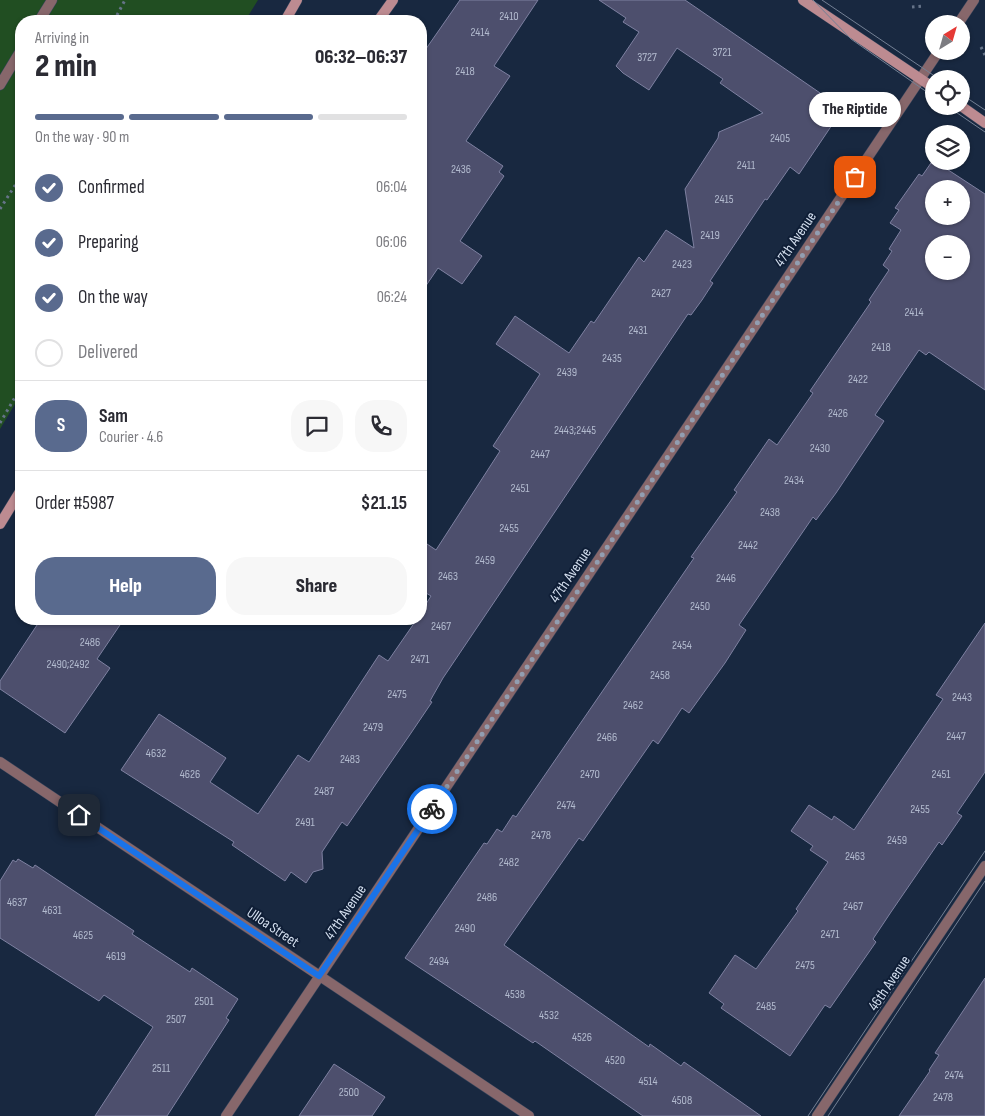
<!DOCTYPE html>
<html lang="en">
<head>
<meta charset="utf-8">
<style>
	:root { --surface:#fff; --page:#f7f7f7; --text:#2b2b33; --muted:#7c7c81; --line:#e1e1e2; --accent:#596a8e }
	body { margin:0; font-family:"Sofia Sans Condensed",sans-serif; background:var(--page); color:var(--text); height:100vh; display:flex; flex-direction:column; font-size:19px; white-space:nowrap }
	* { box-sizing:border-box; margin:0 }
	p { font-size:16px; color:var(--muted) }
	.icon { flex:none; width:28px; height:28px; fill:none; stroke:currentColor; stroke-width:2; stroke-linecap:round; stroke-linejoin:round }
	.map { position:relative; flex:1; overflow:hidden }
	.drawer { position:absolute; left:15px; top:15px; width:412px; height:610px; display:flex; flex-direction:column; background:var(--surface); border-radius:20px; box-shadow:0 1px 4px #0004 }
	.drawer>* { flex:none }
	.needle { width:32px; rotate:37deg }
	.fabs { position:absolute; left:925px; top:15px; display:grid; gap:10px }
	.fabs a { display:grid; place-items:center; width:45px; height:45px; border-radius:50%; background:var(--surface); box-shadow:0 1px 4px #0004; font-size:25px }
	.pin { position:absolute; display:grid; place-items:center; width:42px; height:42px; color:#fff; margin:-21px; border-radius:10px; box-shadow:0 2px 8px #0006 }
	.courier { position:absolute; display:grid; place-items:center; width:50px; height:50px; margin:-25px; border:4px solid #1a73e8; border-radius:50%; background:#fff; color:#222; box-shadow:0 1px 6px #0007 }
	.bubble { position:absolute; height:35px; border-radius:18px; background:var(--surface); box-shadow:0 1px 4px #0004; font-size:16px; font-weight:800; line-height:35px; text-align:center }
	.head em { font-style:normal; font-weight:800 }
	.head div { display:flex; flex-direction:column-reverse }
	.head { display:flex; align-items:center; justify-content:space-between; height:85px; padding:0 20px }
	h1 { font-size:32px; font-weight:800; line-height:38px }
	.bar { display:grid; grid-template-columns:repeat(4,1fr); gap:8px 5px; align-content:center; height:60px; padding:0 20px }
	.bar i { height:6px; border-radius:4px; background:var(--line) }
	.bar .selected { background:var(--accent) }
	.bar p { grid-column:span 4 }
	.line { display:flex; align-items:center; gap:12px; padding:0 20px; border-top:1px solid var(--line) }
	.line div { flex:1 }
	.round { display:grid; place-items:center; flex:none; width:52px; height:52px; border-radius:20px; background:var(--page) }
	ol { padding:0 20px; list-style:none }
	li { display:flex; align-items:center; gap:15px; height:55px }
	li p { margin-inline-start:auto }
	li .icon { padding:5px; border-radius:50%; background:var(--accent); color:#fff; stroke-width:4 }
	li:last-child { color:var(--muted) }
	li i { width:28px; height:28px; border:2px solid var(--line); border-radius:50% }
	.primary-button { display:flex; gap:10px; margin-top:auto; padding:10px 20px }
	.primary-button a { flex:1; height:58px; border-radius:20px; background:var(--accent); color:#fff; font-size:20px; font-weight:800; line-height:58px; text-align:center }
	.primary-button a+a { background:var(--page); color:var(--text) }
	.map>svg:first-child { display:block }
	.green { fill:#214e22 }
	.building { fill:#4d4f6d; stroke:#7e81a1; fill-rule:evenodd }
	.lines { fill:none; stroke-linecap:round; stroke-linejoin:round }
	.street-casing { stroke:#36455c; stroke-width:11 }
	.secondary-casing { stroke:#36455c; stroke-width:11 }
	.path { stroke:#667489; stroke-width:3; stroke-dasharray:2.5 4; stroke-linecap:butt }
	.street { stroke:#87676b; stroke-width:10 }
	.secondary { stroke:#bd8b91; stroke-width:10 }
	.tram { stroke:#748195; stroke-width:1 }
	.done { stroke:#929eb1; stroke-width:5; stroke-dasharray:0 9 }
	.route { stroke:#1a73e8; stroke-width:6 }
	.labels { text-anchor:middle; stroke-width:4; stroke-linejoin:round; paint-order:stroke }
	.number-label { font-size:12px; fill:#b2bace }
	.street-label { font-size:15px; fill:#d3deee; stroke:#0f1e36 }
</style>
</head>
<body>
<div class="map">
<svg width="985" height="1116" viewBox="0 0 985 1116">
	<rect width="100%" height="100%" fill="#182840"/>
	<polygon class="green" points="0,0 258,0 245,21 21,21 21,394 0,429"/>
	<g class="building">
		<polygon points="460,0 538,0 494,66 510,76 466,141 503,166 499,172 504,176 460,241 482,256 462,284 438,268 421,293 421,56"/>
		<polygon points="599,0 685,0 839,106 828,122 832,125 799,174 790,167 767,200 765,199 710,281 713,283 702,300 691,315 688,314 443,678 430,701 432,702 409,736 347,826 342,822 322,852 323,869 313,872 306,883 291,872 285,881 232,845 234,842 121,770 159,714 226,758 210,782 258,814 298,755 309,762 379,655 388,661 417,619 421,619 421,612 431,596 421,590 421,540 436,550 500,451 493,446 540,374 496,344 515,316 569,353 591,321 594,323 639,257 644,262 666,230 694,248 685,189 718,138 719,132 763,113 720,83 723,79 677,48 649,90 623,73 616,66 639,32 623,22 626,18"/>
		<path d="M933,160L985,194V390L929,352L926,355L919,350L875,415L884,421L836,493L816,520L813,517L739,625L746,630L725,663L689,713L682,708L658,744L653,740L583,841L579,838L504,945L649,1047L650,1044L681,1066L684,1062L761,1116H643L535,1041L533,1043L405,958L484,843L487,844L497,829L502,832L513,815L516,817L694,558L691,557L737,492L734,490L769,439L777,445L813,393L810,391L871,302L869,300L889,270L883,265L892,251L889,249L901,230L890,223L899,210L895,208L919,174L922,176ZM934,189H961V216H934ZM934,244H961V271H934Z"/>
		<polygon points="41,619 124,619 97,659 110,668 65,733 0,689 0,681"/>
		<polygon points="985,623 985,772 957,813 962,816 942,845 939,842 891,912 873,939 876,942 830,1008 825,1005 790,1056 721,1008 724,1004 709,993 735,955 756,969 798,911 796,909 828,862 810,850 813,846 791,831 809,805 832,820 834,816 854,830 943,699 936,695"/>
		<polygon points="18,859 33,868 35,865 134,931 132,934 190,972 192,968 238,999 226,1018 229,1020 167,1116 95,1116 153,1027 104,995 99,1001 0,938 0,881 13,860 16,862"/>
		<polygon points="985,978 985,1116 899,1116 930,1071 929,1070 939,1055 935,1053"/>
		<polygon points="334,1064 385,1097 372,1116 299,1116"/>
	</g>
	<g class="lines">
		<g class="street-casing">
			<g id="street">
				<polyline points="39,21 52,0"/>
				<polyline points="958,24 974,0"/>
				<polyline points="0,85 21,50"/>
				<polyline points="0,762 529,1116"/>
				<polyline points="226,1116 939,51"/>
				<polyline points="817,1116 985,866"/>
			</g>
		</g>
		<g class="secondary-casing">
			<g id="secondary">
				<polyline points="803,0 934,88"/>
				<polyline points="285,21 297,0"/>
				<polyline points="378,21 393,0"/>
				<polyline points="961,106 985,123"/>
				<polyline points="0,524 21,490"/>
			</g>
		</g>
		<g class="path">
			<polyline points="912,7 923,6"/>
			<polyline points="114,21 125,0"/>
			<polyline points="981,47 985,55"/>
			<polyline points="0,209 21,176"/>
			<polyline points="0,423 21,387"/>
		</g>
		<use href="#street" class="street"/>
		<use href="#secondary" class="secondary"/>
		<g class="tram">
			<polyline points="813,0 851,39 934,97"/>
			<polyline points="822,0 939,79"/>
			<polyline points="961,94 985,110"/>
			<polyline points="947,106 985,132"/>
			<polyline points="808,1116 985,851"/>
			<polyline points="828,1116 985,881"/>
		</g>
	</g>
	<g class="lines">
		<polyline class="done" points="432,809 855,177"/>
		<polyline class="route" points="79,815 319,976 432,809"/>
	</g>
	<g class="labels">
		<g class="number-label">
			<text x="509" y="20">2410</text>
			<text x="480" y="36">2414</text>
			<text x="722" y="56">3721</text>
			<text x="647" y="61">3727</text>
			<text x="465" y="75">2418</text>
			<text x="780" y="142">2405</text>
			<text x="746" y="169">2411</text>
			<text x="461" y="173">2436</text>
			<text x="724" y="203">2415</text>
			<text x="710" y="239">2419</text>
			<text x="682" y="268">2423</text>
			<text x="661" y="297">2427</text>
			<text x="914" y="316">2414</text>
			<text x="638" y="334">2431</text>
			<text x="881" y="351">2418</text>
			<text x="612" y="362">2435</text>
			<text x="567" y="376">2439</text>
			<text x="858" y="383">2422</text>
			<text x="838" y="417">2426</text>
			<text x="575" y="434">2443;2445</text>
			<text x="820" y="452">2430</text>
			<text x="540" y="458">2447</text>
			<text x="794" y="484">2434</text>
			<text x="520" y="492">2451</text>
			<text x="770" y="516">2438</text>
			<text x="509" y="532">2455</text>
			<text x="748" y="549">2442</text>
			<text x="485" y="564">2459</text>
			<text x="448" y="580">2463</text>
			<text x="726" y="582">2446</text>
			<text x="700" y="610">2450</text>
			<text x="441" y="630">2467</text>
			<text x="90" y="646">2486</text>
			<text x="682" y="649">2454</text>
			<text x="420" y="663">2471</text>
			<text x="68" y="668">2490;2492</text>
			<text x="660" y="679">2458</text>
			<text x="397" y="698">2475</text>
			<text x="962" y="701">2443</text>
			<text x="633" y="709">2462</text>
			<text x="373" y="731">2479</text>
			<text x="956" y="740">2447</text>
			<text x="607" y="741">2466</text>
			<text x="156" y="757">4632</text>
			<text x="350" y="763">2483</text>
			<text x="190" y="778">4626</text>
			<text x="590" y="778">2470</text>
			<text x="941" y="778">2451</text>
			<text x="324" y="795">2487</text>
			<text x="566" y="809">2474</text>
			<text x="920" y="813">2455</text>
			<text x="305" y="826">2491</text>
			<text x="541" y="839">2478</text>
			<text x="897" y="844">2459</text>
			<text x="855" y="860">2463</text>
			<text x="509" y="866">2482</text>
			<text x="487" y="901">2486</text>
			<text x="17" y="906">4637</text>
			<text x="853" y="910">2467</text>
			<text x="52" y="914">4631</text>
			<text x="465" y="932">2490</text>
			<text x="830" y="938">2471</text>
			<text x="83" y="939">4625</text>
			<text x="116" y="960">4619</text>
			<text x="439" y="965">2494</text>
			<text x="805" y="969">2475</text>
			<text x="515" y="998">4538</text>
			<text x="204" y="1005">2501</text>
			<text x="766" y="1010">2485</text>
			<text x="549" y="1019">4532</text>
			<text x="176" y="1023">2507</text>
			<text x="582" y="1041">4526</text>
			<text x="615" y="1064">4520</text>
			<text x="161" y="1072">2511</text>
			<text x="954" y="1079">2474</text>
			<text x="648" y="1085">4514</text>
			<text x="349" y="1096">2500</text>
			<text x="943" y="1101">2478</text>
			<text x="682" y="1104">4508</text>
		</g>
		<g class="street-label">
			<text transform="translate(795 239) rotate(-56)" y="5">47th Avenue</text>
			<text transform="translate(570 575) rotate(-56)" y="5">47th Avenue</text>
			<text transform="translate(345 912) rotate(-56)" y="5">47th Avenue</text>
			<text transform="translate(273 927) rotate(34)" y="5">Ulloa Street</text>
			<text transform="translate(889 983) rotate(-56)" y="5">46th Avenue</text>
		</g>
	</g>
</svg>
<div class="fabs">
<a><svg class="needle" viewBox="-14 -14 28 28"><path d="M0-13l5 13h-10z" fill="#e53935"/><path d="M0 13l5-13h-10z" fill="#7c7c81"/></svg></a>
<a><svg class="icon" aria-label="locate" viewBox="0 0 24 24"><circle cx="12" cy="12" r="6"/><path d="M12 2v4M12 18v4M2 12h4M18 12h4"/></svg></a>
<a><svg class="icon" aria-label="layers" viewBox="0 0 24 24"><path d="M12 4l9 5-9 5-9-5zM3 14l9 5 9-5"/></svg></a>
<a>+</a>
<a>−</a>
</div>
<div class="pin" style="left:855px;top:177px;background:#ea580c"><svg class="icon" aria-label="bag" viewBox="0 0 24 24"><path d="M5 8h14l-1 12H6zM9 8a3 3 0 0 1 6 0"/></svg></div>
<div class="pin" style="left:79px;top:815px;background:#1f2937"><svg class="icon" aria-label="home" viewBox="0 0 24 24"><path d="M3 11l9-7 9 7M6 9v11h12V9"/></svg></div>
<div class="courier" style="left:432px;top:809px"><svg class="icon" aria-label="bike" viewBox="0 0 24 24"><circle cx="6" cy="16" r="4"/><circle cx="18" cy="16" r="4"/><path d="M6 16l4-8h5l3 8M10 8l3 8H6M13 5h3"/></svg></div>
<div class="bubble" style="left:809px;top:92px;width:92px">The Riptide</div>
<section class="drawer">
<div class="head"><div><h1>2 min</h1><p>Arriving in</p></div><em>06:32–06:37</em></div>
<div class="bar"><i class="selected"></i><i class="selected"></i><i class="selected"></i><i></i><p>On the way · 90 m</p></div>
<ol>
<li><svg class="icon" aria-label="check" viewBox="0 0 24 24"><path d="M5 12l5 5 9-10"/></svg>Confirmed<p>06:04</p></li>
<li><svg class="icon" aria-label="check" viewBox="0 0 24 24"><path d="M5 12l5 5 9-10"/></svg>Preparing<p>06:06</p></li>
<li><svg class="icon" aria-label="check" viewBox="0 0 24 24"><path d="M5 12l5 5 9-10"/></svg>On the way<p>06:24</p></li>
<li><i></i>Delivered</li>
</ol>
<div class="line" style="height:90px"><b class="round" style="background:var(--accent);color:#fff">S</b><div><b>Sam</b><p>Courier · 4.6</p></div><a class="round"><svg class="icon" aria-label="chat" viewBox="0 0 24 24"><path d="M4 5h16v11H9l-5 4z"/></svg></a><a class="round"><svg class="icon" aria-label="phone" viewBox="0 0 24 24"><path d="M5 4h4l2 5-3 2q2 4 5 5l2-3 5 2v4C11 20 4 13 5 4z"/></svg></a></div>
<div class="line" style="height:65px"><div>Order #5987</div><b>$21.15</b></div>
<div class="primary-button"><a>Help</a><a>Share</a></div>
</section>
</div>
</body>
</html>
